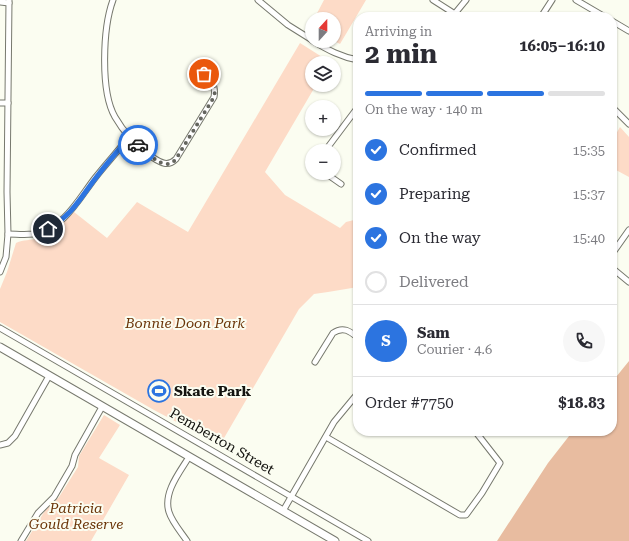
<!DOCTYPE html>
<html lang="en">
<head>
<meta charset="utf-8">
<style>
	:root { --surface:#fff; --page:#f7f7f7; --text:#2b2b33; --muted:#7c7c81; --line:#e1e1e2; --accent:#2c74e0 }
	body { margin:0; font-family:"Roboto Serif",serif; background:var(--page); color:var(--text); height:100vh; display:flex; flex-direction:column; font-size:15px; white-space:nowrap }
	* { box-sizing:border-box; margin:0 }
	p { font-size:13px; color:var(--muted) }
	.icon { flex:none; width:22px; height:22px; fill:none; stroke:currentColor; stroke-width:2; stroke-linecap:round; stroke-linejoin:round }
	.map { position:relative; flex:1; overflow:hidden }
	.sheet { position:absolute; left:353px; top:12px; width:264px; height:424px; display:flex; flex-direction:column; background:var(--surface); border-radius:16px; box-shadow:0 1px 3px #0004 }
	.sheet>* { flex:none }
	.needle { width:26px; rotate:21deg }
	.buttons { position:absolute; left:305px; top:12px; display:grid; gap:8px }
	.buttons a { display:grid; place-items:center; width:36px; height:36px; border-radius:50%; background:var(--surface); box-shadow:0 1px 3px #0004; font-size:20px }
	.pin { position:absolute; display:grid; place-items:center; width:34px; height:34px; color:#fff; margin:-17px; border:2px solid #fff; border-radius:50%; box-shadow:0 1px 4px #0007 }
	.courier { position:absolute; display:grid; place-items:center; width:40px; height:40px; margin:-20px; border:3px solid #2c74e0; border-radius:50%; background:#fff; color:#222; box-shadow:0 1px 5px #0007 }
	.overview em { font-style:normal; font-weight:700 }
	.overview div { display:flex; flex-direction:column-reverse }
	.overview { display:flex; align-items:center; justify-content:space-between; height:68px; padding:0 12px }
	h1 { font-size:26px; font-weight:700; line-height:30px }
	.bar { display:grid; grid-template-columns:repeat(4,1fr); gap:6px 4px; align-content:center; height:48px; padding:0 12px }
	.bar i { height:5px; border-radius:3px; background:var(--line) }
	.bar .on { background:var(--accent) }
	.bar p { grid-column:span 4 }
	.line { display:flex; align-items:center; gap:10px; padding:0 12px; border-top:1px solid var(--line) }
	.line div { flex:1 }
	.round { display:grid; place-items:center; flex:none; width:42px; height:42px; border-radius:21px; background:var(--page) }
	ol { padding:0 12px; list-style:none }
	li { display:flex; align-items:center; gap:12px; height:44px }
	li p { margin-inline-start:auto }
	li .icon { padding:4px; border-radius:50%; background:var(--accent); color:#fff; stroke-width:4 }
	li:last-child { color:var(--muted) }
	li i { width:22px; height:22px; border:2px solid var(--line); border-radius:50% }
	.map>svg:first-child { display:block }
	.green { fill:#fddbc7 }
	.forest { fill:#e8bca0 }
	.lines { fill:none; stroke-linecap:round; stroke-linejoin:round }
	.minor-casing { stroke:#77796e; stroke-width:7 }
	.secondary-casing { stroke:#77796e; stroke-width:9 }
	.minor { stroke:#fff; stroke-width:5 }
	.secondary { stroke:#fff; stroke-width:7 }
	.done { stroke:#64655e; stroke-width:4; stroke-dasharray:0 7.2 }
	.route { stroke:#2c74e0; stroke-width:5 }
	.labels { text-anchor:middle; stroke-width:4; stroke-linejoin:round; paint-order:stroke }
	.park-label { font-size:14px; font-style:italic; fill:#6a3407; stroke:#fbfdf1 }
	.poi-label { font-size:14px; font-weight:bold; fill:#13130f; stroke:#fbfdf1; text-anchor:start }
	.street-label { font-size:14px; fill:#13130f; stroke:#fbfdf1 }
</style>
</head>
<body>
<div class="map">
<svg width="629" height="541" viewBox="0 0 629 541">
	<rect width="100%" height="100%" fill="#fbfdf1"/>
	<g class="green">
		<polygon points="324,0 366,0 340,44 334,41 334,19 314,19"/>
		<path d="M300,43L330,62L312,63V85H316L265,172L285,195L340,228L346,222L358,219V287L328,292L314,294L299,309L220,445L154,410L0,322V289L7,272L16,243C24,239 30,241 38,238C54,234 64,223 74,212L107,238L137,202L188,232Z"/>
		<polygon points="620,127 629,137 629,177 616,170 612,176 612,141"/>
		<polygon points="104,415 120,425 99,458 129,475 91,541 26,541 46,509 59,497 78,467 79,456"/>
	</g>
	<polygon class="forest" points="629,361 629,541 497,541 548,463 573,431 612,431 612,382"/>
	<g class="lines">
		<g class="minor-casing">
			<g id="minor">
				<path d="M113,0C103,27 100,91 115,117C124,133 137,146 152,157C161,163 168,167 176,159L214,97C217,82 207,77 197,68"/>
				<polyline points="258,0 288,25 312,40"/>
				<polyline points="433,0 455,14"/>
				<polyline points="576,0 605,17"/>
				<polyline points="0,2 9,3"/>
				<polyline points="452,17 466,0"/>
				<polyline points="541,17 552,0"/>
				<polyline points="612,21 629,31"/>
				<path d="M313,41C328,50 341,57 358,60"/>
				<polyline points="0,103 8,103"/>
				<polyline points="612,107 629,124"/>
				<polyline points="325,151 358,107"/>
				<polyline points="328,173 331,177 341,184"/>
				<path d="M8,234C16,234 24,235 33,234C64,229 78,200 95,178C106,164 118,151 129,137"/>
				<polyline points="612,254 629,230"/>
				<polyline points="612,268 629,282"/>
				<polyline points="0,272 6,257 8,234 7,192 9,0"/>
				<polyline points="0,328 368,541"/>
				<path d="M315,362L333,333C343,326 350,331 358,338"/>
				<polyline points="326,437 460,515 466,515 482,493 500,463 475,431"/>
				<polyline points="0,445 8,443 15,436 49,376"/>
				<polyline points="283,511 334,422 358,393"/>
				<polyline points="21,541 38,513 54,497 72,466 75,455 102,407"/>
				<path d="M187,541C181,532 172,522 169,512C163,493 179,473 189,457"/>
			</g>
		</g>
		<g class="secondary-casing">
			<polyline id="secondary" points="0,347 335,541"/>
		</g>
		<use href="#minor" class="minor"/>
		<use href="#secondary" class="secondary"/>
	</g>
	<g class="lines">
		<path class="done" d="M138,145C144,151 159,165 168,164C172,164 174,161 176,159L214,97C217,84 212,82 204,74"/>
		<path class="route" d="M48,229C72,215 79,200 95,179C106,164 118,151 129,137L138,145"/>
	</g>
	<defs>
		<g id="stadium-ring" transform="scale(1.15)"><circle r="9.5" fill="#fbfdf1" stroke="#2c74e0" stroke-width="1.5"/><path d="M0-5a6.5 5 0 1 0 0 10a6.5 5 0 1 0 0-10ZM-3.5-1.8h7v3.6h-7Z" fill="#2c74e0"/></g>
	</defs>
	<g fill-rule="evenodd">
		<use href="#stadium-ring" x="159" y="391"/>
	</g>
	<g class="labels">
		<g class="park-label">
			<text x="185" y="328">Bonnie Doon Park</text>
			<text x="76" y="513">Patricia<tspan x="76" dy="16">Gould Reserve</tspan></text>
		</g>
		<g class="poi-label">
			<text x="174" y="396">Skate Park</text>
		</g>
		<g class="street-label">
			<text transform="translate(222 441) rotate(30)" y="5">Pemberton Street</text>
		</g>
	</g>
</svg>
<div class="buttons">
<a><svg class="needle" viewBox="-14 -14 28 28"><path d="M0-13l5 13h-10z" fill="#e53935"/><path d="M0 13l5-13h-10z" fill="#7c7c81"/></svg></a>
<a><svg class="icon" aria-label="layers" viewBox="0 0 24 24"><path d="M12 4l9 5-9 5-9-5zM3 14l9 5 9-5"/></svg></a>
<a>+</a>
<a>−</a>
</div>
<div class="pin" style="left:204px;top:74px;background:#ea580c"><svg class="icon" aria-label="bag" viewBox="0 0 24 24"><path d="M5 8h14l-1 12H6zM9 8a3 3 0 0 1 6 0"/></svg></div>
<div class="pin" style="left:48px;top:229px;background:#1f2937"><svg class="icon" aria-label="home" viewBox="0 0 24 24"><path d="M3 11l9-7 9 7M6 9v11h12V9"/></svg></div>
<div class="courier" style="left:138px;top:145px"><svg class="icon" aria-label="car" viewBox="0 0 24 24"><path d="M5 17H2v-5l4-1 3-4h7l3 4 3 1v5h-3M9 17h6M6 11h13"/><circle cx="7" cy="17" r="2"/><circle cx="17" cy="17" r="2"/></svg></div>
<section class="sheet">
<div class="overview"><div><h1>2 min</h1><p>Arriving in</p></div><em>16:05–16:10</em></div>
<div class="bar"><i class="on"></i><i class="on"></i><i class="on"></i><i></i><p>On the way · 140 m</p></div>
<ol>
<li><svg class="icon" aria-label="check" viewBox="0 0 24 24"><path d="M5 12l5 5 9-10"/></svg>Confirmed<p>15:35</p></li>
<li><svg class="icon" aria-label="check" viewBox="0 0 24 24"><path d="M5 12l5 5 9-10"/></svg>Preparing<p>15:37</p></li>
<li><svg class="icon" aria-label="check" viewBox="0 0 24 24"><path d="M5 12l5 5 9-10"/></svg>On the way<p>15:40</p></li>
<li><i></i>Delivered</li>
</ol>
<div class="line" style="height:72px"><b class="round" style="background:var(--accent);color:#fff">S</b><div><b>Sam</b><p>Courier · 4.6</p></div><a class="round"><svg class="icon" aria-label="phone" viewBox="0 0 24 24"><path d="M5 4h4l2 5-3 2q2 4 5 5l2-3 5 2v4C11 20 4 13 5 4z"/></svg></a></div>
<div class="line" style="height:52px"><div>Order #7750</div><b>$18.83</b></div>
</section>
</div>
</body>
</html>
